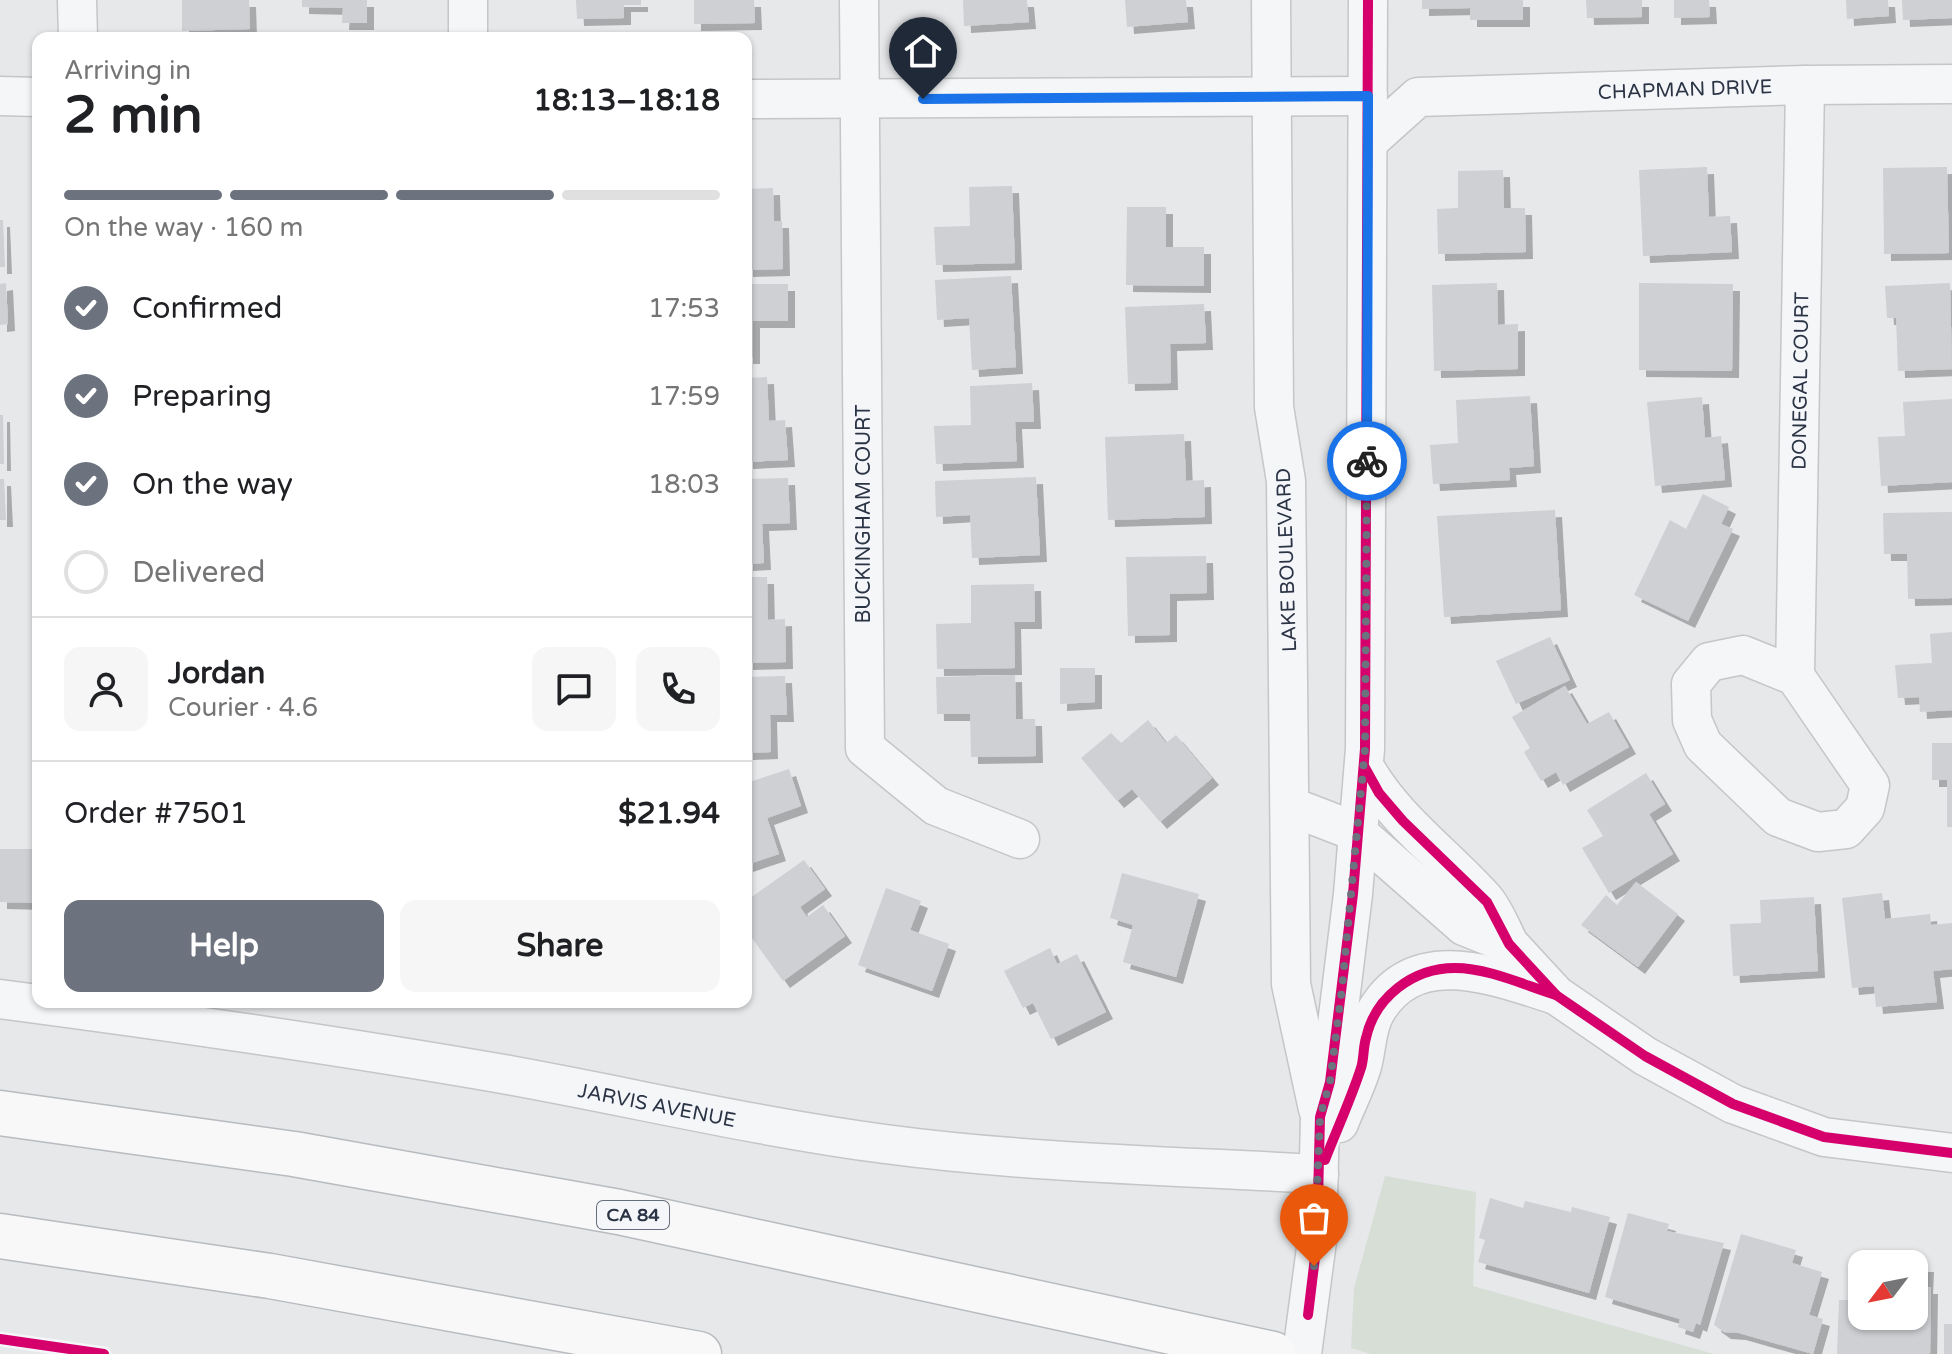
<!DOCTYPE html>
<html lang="en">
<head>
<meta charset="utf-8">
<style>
	:root { --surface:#fff; --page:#f6f6f6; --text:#202124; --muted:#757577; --line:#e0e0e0; --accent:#6c737f }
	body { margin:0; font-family:"Varela Round",sans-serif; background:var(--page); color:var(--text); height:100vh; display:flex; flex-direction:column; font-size:30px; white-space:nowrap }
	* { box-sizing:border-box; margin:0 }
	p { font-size:26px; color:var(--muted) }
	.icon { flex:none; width:44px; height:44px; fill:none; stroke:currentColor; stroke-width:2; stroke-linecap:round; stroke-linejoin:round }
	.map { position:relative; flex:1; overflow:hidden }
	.drawer { position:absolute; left:32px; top:32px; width:720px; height:976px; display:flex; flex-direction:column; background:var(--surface); border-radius:16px; box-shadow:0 2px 6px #0004 }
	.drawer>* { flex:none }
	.needle { width:52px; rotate:238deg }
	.fabs { position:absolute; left:1848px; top:1250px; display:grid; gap:16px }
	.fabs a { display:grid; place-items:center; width:80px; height:80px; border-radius:16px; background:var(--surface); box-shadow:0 2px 6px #0004; font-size:40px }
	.pin { position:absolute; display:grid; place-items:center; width:68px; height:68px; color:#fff; margin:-82px -34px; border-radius:50% 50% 50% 0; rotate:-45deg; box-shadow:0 0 8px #0007 }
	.pin .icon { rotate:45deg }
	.courier { position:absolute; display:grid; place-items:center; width:80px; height:80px; margin:-40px; border:6px solid #1a73e8; border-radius:50%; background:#fff; color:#222; box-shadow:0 2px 10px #0007 }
	.summary em { font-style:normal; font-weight:800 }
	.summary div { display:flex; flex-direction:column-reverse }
	.summary { display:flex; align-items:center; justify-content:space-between; height:136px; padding:0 32px }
	h1 { font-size:52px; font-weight:800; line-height:60px }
	.bar { display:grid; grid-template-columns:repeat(4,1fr); gap:12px 8px; align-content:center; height:96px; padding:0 32px }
	.bar i { height:10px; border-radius:6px; background:var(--line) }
	.bar .selected { background:var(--accent) }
	.bar p { grid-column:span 4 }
	.line { display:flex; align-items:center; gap:20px; padding:0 32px; border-top:2px solid var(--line) }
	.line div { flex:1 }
	.round { display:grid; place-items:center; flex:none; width:84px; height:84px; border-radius:16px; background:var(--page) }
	ol { padding:0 32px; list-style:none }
	li { display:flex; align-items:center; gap:24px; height:88px }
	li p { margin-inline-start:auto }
	li .icon { padding:8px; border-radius:50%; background:var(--accent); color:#fff; stroke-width:4 }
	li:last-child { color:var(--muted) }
	li i { width:44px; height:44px; border:4px solid var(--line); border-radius:50% }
	.button { display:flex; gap:16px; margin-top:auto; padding:16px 32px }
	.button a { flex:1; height:92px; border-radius:16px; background:var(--accent); color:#fff; font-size:32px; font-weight:800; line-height:92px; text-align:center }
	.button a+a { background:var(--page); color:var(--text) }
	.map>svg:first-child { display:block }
	.green { fill:#d6ded6 }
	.building { fill:#ced0d3; filter:url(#shadow) }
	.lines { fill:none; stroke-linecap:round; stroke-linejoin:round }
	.minor-casing { stroke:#c4c6c8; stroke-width:41 }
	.highway-casing { stroke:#b8bbbf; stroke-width:47 }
	.minor { stroke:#f5f6f7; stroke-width:38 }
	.highway { stroke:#f8f8f8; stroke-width:44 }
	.cycleway-casing { stroke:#f4f6f9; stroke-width:15 }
	.cycleway { stroke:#d6006c; stroke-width:10 }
	.done { stroke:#6c737f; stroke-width:8; stroke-dasharray:0 14.4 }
	.route { stroke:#1a73e8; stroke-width:10 }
	.labels { text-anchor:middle; stroke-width:6; stroke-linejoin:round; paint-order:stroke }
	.shield { fill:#f4f6f9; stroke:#676e7b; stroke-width:2 }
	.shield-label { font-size:18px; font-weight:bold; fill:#2b3445 }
	.street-label { font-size:20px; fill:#2b3445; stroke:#f4f6f9 }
</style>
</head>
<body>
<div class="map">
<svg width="1952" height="1354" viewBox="0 0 1952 1354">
	<defs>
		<filter id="shadow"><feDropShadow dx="7" dy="7" stdDeviation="0" flood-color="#0004"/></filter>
	</defs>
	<rect width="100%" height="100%" fill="#e6e8ea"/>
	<polygon class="green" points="1385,1176 1476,1192 1473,1286 1714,1354 1371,1354 1351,1348 1354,1288"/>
	<g class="building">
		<polygon points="182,0 249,0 250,29 182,31"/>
		<polygon points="302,0 367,0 367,23 342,23 343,8 302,7"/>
		<polygon points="576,0 641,0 641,5 624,5 624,18 577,19"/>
		<polygon points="694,0 754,0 755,23 694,24"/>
		<polygon points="963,0 1027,0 1029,22 964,26"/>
		<polygon points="1125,0 1186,0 1188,22 1127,27"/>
		<polygon points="1422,0 1523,0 1523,20 1470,20 1470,8 1422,9"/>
		<polygon points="1586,0 1642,0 1642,17 1587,18"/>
		<polygon points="1674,0 1709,0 1710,17 1674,18"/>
		<polygon points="1846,0 1888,0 1889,16 1847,19"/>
		<polygon points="1902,0 1952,0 1952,18 1903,20"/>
		<polygon points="1707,167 1709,217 1730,216 1732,252 1643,256 1639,170"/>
		<polygon points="1947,167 1949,253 1884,254 1883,168"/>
		<polygon points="1503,170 1504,208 1525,208 1526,252 1438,254 1437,209 1458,208 1458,171"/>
		<polygon points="1012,186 1015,263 936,265 934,227 970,226 969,187"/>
		<polygon points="773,188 774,221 782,221 783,269 746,270 746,189"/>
		<polygon points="1127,207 1166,207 1166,247 1204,247 1204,286 1126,285"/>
		<polygon points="0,220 3,220 5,267 0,267"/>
		<polygon points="1011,276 1016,367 972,370 969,318 937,320 935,280"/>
		<polygon points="6,283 8,324 0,325 0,284"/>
		<polygon points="1497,283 1498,325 1518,324 1518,369 1434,371 1432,285"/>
		<polygon points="1639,283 1733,284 1732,371 1639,370"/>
		<polygon points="1950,283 1952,369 1898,371 1896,318 1887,318 1885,286"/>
		<polygon points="746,284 788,284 788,321 753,321 753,357 746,357"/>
		<polygon points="1204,304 1206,343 1170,344 1171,383 1128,384 1125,307"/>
		<polygon points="767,377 769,421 785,420 788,460 746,462 746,378"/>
		<polygon points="1032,383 1034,422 1015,422 1017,461 936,464 934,426 971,425 970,386"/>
		<polygon points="1530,396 1534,466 1509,468 1510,480 1433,484 1430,445 1458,443 1456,400"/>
		<polygon points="1702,397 1705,438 1721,436 1725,480 1655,486 1647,402"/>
		<polygon points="1952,399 1952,482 1881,486 1878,437 1905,436 1903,402"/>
		<polygon points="0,415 3,415 4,464 0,464"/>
		<polygon points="1184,434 1186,481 1204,480 1205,517 1108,520 1105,437"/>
		<polygon points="1036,477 1040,555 972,558 970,515 936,517 935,481"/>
		<polygon points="788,478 790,523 762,524 764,563 746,564 746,479"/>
		<polygon points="0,479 4,479 6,520 0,520"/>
		<polygon points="1703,494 1729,507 1721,524 1733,529 1688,621 1634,595 1670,520 1686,529"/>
		<polygon points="1555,510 1561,610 1444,617 1437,516"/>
		<polygon points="1952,512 1952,598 1908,599 1907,554 1884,554 1883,513"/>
		<polygon points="1206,556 1207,593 1170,594 1170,635 1128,636 1126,557"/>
		<polygon points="746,577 767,577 768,620 785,619 786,662 746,663"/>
		<polygon points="1034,584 1035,622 1014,622 1015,668 937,669 936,624 971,623 971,585"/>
		<polygon points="1952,632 1952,710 1920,712 1919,697 1898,698 1895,665 1932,663 1930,634"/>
		<polygon points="1550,637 1570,680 1516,704 1496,661"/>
		<polygon points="1060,668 1095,668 1095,702 1060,704"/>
		<polygon points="1015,675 1016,719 1035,719 1036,756 971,757 970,714 937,714 936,677"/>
		<polygon points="785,676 787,715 770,715 771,752 746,753 746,677"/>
		<polygon points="1565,686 1587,724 1609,712 1629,747 1563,785 1556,772 1541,781 1524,752 1530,748 1512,717"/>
		<polygon points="1148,720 1166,743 1176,735 1212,778 1160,822 1132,789 1117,801 1081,758 1111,733 1121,743"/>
		<polygon points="1932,743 1952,743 1952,827 1947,827 1947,780 1932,780"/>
		<polygon points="789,769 801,806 767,818 779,854 746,865 746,783"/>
		<polygon points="1646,773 1665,804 1649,814 1673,854 1609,893 1582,848 1603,836 1587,810"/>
		<polygon points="0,849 38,849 38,903 0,902"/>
		<polygon points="804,860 825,889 800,907 807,917 823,905 845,936 783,981 746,930 746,901"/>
		<polygon points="1122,873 1199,894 1176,977 1123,962 1133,925 1110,918"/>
		<polygon points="1636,882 1678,914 1638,967 1581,925 1606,895 1617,905"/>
		<polygon points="886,888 921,901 910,930 949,944 932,991 858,965"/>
		<polygon points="1882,893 1885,919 1930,914 1931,925 1952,923 1952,969 1933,971 1937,1002 1876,1007 1874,986 1852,988 1842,898"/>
		<polygon points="1814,897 1818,971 1733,976 1730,924 1761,923 1760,900"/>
		<polygon points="1050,948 1057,964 1077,954 1106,1012 1051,1039 1033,1003 1023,1008 1004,971"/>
		<polygon points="1490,1198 1523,1208 1525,1201 1571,1212 1572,1207 1610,1217 1589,1293 1478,1262 1485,1240 1479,1238"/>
		<polygon points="1628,1213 1669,1224 1667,1231 1724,1243 1700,1325 1696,1323 1693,1332 1678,1327 1680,1319 1605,1297"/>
		<polygon points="1741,1234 1796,1250 1792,1263 1822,1272 1809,1315 1823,1319 1813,1354 1739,1333 1724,1332 1714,1325"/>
		<polygon points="1914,1265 1927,1265 1926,1287 1931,1287 1930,1354 1837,1354 1839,1300 1862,1300 1862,1316 1914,1316"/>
		<rect x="1944" y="1324" width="8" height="30"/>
	</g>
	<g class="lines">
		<g class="minor-casing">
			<g id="minor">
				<polyline points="77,0 78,38"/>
				<polyline points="468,0 468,38"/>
				<polyline points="859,0 865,748 936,806 1020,839"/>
				<polyline points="1271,0 1274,407 1286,481 1291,984 1318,1109"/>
				<polyline points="0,96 38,97"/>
				<polyline points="746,99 1368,96"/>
				<polyline points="1368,142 1418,97 1805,85 1952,84"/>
				<polyline points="1795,676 1743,655 1709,662 1691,684 1692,720 1703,745 1778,817 1818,832 1846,829 1865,808 1870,785 1795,676 1805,85"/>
				<path d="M1364,766C1394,820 1444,854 1485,900C1495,912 1502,930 1509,944"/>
				<polyline points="1292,807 1357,832 1464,926 1509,944 1556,995 1645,1056 1733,1104 1824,1137 1952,1153"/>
				<path d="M0,999C168,1021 336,1045 503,1074C631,1097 756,1127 885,1144C1028,1163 1174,1166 1319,1174"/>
				<path d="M1339,1123C1346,1105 1356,1086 1362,1066C1367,1048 1366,1030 1375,1013C1414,943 1495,976 1553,994"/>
				<polyline points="1302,1354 1317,1241 1320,1117 1330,1082 1353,894 1365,749 1368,0"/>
			</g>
		</g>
		<g class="highway-casing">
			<g id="highway">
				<polyline points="0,1113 294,1154 619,1212 1273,1354"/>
				<polyline points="0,1236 270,1276 699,1354"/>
			</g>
		</g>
		<use href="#minor" class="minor"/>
		<use href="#highway" class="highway"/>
		<g class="cycleway-casing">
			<g id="cycleway">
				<polyline points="1364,766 1379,793 1403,821 1487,902 1509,944 1556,995 1645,1056 1733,1104 1824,1137 1952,1153"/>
				<path d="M1325,1160C1337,1129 1351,1099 1361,1068C1364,1059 1363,1048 1366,1038C1375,997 1413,968 1455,968C1488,968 1524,985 1556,995"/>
				<polyline points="1308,1315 1317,1241 1320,1117 1330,1082 1353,894 1365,749 1368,0"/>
				<polyline points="0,1339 104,1354"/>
			</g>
		</g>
		<use href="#cycleway" class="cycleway"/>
	</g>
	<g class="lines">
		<polyline class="done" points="1314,1266 1320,1117 1330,1082 1342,988 1365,749 1367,461"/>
		<polyline class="route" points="923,99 1368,96 1367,461"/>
	</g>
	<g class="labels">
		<rect class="shield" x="597" y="1201" width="72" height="28" rx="6"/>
		<g class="shield-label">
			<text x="633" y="1221">CA 84</text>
		</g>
		<g class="street-label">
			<text transform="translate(1685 89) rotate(-2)" y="7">CHAPMAN DRIVE</text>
			<text transform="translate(1800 381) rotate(-89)" y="7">DONEGAL COURT</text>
			<text transform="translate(863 514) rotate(-90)" y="7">BUCKINGHAM COURT</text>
			<text transform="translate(1286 560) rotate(-92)" y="7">LAKE BOULEVARD</text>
			<text transform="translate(657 1105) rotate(11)" y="7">JARVIS AVENUE</text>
		</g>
	</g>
</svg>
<div class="fabs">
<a><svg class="needle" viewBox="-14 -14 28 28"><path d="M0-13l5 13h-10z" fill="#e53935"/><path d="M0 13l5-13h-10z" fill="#757577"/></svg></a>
</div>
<div class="pin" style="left:1314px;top:1266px;background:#ea580c"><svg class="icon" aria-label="bag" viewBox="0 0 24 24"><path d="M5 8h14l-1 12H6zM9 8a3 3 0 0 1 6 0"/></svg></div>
<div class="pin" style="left:923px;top:99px;background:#1f2937"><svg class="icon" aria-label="home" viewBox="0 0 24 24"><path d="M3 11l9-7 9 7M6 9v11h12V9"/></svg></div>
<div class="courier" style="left:1367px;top:461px"><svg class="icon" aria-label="bike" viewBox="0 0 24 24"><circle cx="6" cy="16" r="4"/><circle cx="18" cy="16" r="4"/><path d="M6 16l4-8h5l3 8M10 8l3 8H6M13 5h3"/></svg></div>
<section class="drawer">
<div class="summary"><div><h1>2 min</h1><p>Arriving in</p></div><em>18:13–18:18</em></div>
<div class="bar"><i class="selected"></i><i class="selected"></i><i class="selected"></i><i></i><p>On the way · 160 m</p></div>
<ol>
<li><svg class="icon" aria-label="check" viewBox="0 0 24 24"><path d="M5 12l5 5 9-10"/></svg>Confirmed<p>17:53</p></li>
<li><svg class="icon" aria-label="check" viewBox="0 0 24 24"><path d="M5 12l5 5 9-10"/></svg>Preparing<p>17:59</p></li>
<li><svg class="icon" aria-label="check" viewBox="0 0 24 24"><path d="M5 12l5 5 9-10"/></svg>On the way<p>18:03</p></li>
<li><i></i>Delivered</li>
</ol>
<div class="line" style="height:144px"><a class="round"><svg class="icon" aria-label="person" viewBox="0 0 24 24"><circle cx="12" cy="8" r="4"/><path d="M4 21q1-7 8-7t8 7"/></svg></a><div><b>Jordan</b><p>Courier · 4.6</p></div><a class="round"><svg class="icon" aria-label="chat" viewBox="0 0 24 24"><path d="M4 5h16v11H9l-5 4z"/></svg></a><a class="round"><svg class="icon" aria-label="phone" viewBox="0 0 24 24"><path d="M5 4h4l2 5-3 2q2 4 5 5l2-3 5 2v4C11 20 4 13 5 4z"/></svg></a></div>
<div class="line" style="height:104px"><div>Order #7501</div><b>$21.94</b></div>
<div class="button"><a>Help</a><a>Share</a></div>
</section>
</div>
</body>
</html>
